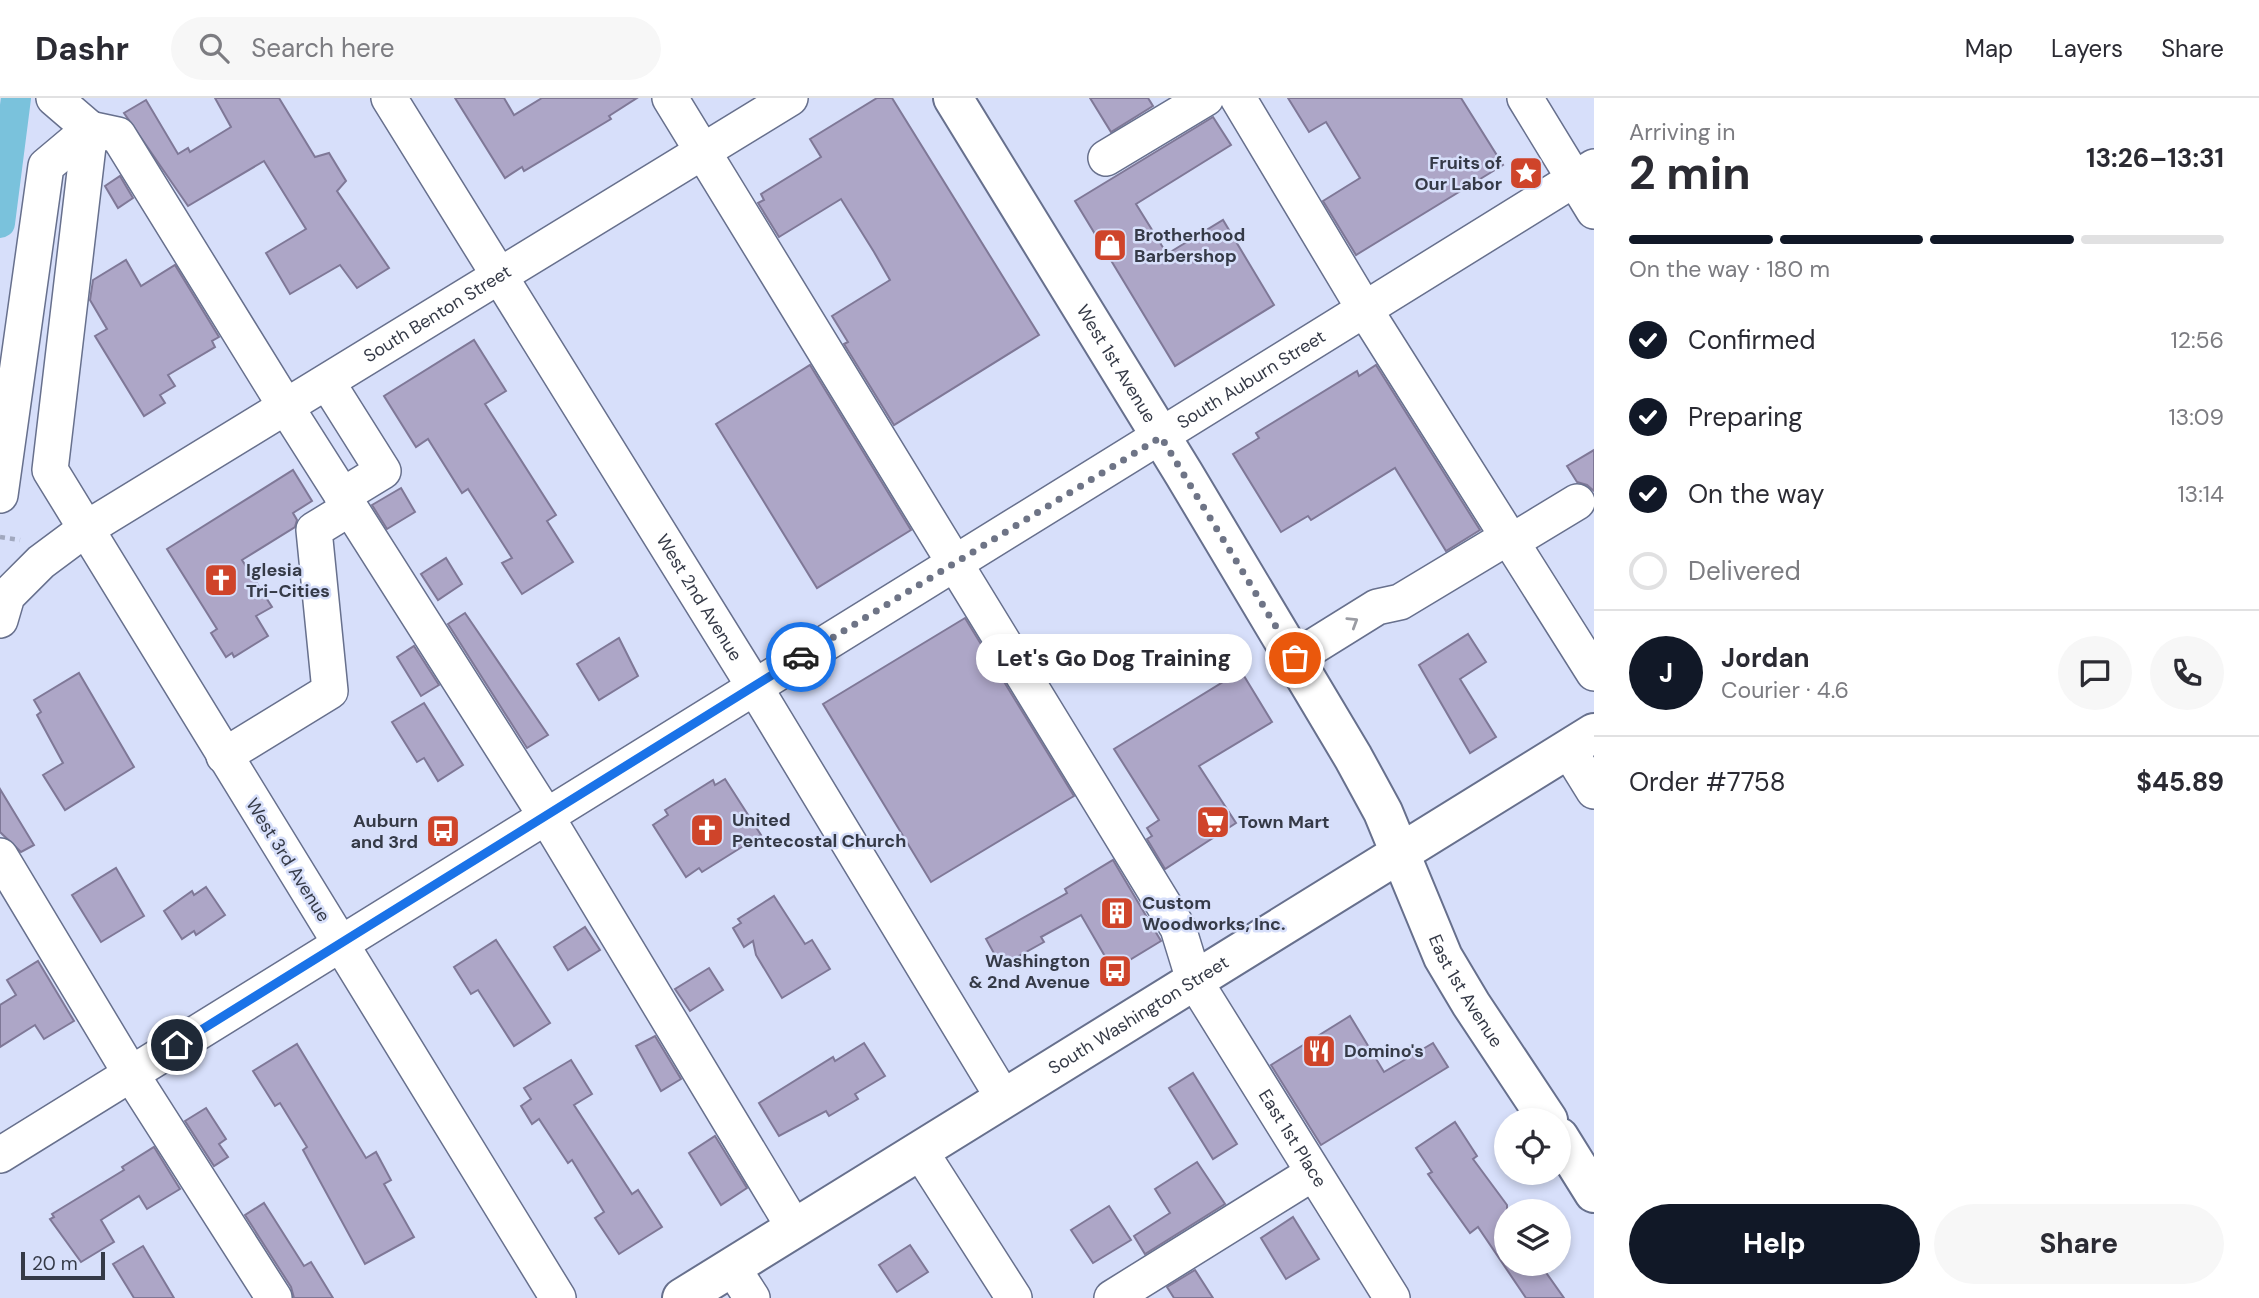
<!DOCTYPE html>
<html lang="en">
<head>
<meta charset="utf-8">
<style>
	:root { --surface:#fff; --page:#f7f7f7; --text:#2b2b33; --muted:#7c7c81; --line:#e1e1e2; --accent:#111827 }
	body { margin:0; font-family:"DM Sans",sans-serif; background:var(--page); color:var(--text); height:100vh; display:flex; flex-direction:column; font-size:26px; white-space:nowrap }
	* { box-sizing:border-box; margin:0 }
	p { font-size:23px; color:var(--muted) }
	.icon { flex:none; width:38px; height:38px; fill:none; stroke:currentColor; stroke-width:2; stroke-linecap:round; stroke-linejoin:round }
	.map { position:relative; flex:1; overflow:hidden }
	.panel { display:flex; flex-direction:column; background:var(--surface); width:665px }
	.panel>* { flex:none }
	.fabs { position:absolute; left:1494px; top:1010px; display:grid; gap:14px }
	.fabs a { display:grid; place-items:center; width:77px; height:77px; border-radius:50%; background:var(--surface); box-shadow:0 4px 10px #0003; font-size:35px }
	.scale { position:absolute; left:21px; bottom:18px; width:84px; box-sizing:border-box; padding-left:7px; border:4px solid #353a47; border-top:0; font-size:19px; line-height:24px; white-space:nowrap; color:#353a47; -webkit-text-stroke:5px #d7dffa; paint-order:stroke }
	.pin { position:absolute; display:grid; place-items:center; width:60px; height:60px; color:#fff; margin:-30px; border:4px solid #fff; border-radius:50%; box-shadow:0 2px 7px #0007 }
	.courier { position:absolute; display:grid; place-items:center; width:70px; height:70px; margin:-35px; border:5px solid #1a73e8; border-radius:50%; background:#fff; color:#222; box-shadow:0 2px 9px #0007 }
	.bubble { position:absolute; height:49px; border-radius:24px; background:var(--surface); box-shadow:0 4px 10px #0003; font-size:23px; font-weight:700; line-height:49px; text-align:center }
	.overview em { font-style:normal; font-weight:700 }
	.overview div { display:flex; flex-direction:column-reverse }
	.overview { display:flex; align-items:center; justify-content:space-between; height:119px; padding:0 35px }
	h1 { font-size:46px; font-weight:700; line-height:52px }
	.bar { display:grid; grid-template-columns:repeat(4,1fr); gap:10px 7px; align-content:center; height:84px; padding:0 35px }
	.bar i { height:9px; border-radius:5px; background:var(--line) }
	.bar .on { background:var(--accent) }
	.bar p { grid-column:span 4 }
	.line { display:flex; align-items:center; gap:18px; padding:0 35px; border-top:2px solid var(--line) }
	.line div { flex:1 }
	.round { display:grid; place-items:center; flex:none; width:74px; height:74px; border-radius:37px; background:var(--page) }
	ol { padding:0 35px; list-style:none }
	li { display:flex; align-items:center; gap:21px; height:77px }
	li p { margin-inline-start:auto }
	li .icon { padding:7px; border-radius:50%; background:var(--accent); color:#fff; stroke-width:4 }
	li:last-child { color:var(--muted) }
	li i { width:38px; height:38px; border:4px solid var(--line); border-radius:50% }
	.cta { display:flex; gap:14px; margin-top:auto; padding:14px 35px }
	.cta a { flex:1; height:80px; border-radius:42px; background:var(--accent); color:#fff; font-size:28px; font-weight:700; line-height:80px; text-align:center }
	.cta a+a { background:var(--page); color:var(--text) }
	header { display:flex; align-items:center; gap:42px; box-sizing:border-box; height:98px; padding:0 35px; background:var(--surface); border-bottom:2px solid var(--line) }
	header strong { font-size:33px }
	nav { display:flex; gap:38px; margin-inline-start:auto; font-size:24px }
	.search { width:490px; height:63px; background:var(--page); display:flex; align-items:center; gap:18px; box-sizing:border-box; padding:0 24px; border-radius:38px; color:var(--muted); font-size:26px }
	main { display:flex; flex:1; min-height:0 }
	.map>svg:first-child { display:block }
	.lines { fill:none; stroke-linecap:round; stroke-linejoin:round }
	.canal { stroke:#7ac2dc; stroke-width:30 }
	.building { fill:#ada6c7; stroke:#7f7897; stroke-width:2 }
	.minor-casing { stroke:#67708d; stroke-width:38 }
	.major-casing { stroke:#67708d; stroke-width:42 }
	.path { stroke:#a1a8be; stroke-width:4.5; stroke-dasharray:5 5; stroke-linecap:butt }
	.minor { stroke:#fff; stroke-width:35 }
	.major { stroke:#fff; stroke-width:38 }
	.oneway { stroke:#9a9ca3 }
	.done { stroke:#6e7486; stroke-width:7; stroke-dasharray:0 12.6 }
	.route { stroke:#1a73e8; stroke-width:9 }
	.labels { text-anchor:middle; stroke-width:5; stroke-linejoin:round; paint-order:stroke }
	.poi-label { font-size:18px; font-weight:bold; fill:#353a47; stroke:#d7dffa; text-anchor:start }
	.street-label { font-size:18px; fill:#353a47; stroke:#d7dffa }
</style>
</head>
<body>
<header>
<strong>Dashr</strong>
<div class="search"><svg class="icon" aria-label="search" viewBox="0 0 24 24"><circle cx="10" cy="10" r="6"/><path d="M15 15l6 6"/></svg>Search here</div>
<nav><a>Map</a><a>Layers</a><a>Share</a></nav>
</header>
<main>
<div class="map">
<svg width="1594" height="1200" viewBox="0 0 1594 1200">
	<rect width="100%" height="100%" fill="#d7dffa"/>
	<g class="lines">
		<polyline class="canal" points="0,125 16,0"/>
	</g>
	<g class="building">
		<polygon points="215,0 279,0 315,59 329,55 346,83 337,93 389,170 357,190 340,167 290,196 266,155 306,131 264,63 188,108 124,15 146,2 178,56 188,50 190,54 231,29"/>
		<polygon points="455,0 504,0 514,17 542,0 637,0 609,18 611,21 524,73 522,69 505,80"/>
		<polygon points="877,0 892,0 1039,237 894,327 844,246 848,244 832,218 890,182 874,154 841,101 779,139 758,105 764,102 761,96 821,59 810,41"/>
		<polygon points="1090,0 1148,0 1153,8 1111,34"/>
		<polygon points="1288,0 1461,0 1503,67 1356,157 1323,103 1360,80 1326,24 1309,34"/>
		<polygon points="1213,19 1231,47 1136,106 1167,156 1223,122 1274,207 1175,268 1075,103"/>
		<polygon points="120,78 133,100 118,110 105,88"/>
		<polygon points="126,162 141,188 175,167 219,239 212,243 215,249 168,277 175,288 160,297 165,305 144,318 95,238 107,231 90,202 93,182"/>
		<polygon points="474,242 506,293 485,306 556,417 547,423 573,464 522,496 502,465 512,460 468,391 462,395 428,341 416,349 384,298"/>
		<polygon points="810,267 911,432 817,490 716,326"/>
		<polygon points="1376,267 1480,432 1446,453 1395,370 1311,422 1308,418 1281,434 1233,356 1259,340 1256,335 1357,273 1359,278"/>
		<polygon points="1594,352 1594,393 1587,387 1577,384 1567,368"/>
		<polygon points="293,372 312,403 293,415 297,422 295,429 242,462 272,509 256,518 268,538 234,559 232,555 226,559 211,535 217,531 167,451"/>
		<polygon points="401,390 415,414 387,431 372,407"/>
		<polygon points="446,460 462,486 438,502 421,476"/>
		<polygon points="465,515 548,637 527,650 448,526"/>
		<polygon points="965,520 1074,698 931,784 823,606"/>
		<polygon points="1468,536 1486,564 1460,581 1496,639 1470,655 1419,567"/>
		<polygon points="619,540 638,578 599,602 577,566"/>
		<polygon points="414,548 439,587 421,598 397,559"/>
		<polygon points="1241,573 1272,624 1199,668 1236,725 1165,771 1147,741 1152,738 1147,730 1159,722 1114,651"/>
		<polygon points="79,575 134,669 65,712 43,677 63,665 37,617 41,614 34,602"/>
		<polygon points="424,605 463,667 438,683 424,660 417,664 392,624"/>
		<polygon points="725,681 761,737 702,774 699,770 686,779 653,727 668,717 665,712 713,682 715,687"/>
		<polygon points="0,691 34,747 21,754 0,734"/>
		<polygon points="1113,762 1161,843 1113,872 1081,817 1041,839 1044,844 1001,868 986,841 1067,795 1065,791"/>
		<polygon points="116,770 144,818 101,844 72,797"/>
		<polygon points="206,789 225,817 196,837 194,833 182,841 164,813 192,793 194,797"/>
		<polygon points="774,798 805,846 812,842 830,871 782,900 756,857 753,843 744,849 733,830 741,825 738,821"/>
		<polygon points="585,829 600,852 568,872 554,849"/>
		<polygon points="496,842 550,925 514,948 478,892 471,896 454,869"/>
		<polygon points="38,863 74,923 44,941 35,927 0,949 0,907 16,897 7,882"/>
		<polygon points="709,870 723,892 690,913 675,891"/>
		<polygon points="1350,918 1384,974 1433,945 1448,969 1321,1047 1271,967"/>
		<polygon points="655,938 681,981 661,993 636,948"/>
		<polygon points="864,945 885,978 855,996 858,1001 829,1018 826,1013 779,1038 759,1005 833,959 835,963"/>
		<polygon points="297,946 366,1060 376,1054 391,1082 384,1086 414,1139 365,1166 303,1052 307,1049 280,1005 275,1008 253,973"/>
		<polygon points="571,962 592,996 574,1007 632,1096 638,1092 662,1129 619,1156 595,1120 604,1114 572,1062 568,1065 539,1021 532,1026 521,1008 531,1001 524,990"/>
		<polygon points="1193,975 1237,1046 1213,1061 1169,990"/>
		<polygon points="206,1010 226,1041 219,1046 228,1059 214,1068 185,1023"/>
		<polygon points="1455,1024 1477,1058 1473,1061 1507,1107 1507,1166 1540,1166 1564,1200 1526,1200 1478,1129 1470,1135 1428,1076 1432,1074 1416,1050"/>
		<polygon points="715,1038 747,1090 721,1107 689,1055"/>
		<polygon points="154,1049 180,1091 147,1111 139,1098 101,1122 114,1144 81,1164 50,1121 54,1119 52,1116 124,1072 122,1069"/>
		<polygon points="1197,1064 1225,1106 1145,1156 1134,1138 1170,1115 1155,1091"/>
		<polygon points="264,1105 304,1168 311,1164 333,1200 294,1200 291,1189 245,1117"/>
		<polygon points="1109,1108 1131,1142 1093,1165 1071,1132"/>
		<polygon points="1293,1119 1319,1161 1286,1181 1261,1140"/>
		<polygon points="910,1147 928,1174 897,1194 879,1167"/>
		<polygon points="143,1148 174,1200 134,1200 113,1166"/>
		<polygon points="1195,1172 1213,1200 1174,1200 1167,1189"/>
	</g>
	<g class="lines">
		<g class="minor-casing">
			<g id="minor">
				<path id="s1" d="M389,0L754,588L1004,1001"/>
				<path id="s2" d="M670,0L1178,830L1194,882L1392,1200"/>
				<polyline points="1238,0 1365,212 1594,575"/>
				<polyline points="1525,0 1594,113"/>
				<polyline points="1106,60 1206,0"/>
				<polyline points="327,284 383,373 342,398"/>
				<polyline points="0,397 46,68 90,31 54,0"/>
				<polyline points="1511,444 1577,404"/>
				<path id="s3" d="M0,522L7,498L41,464L84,432L790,0"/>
				<polyline points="1295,560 1377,509 1400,504 1508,439"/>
				<polyline points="1568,651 1594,693"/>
				<polyline points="224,658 330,593 314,432 350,410"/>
				<polyline points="0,758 131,976 274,1200"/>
				<polyline points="920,1053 1014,1200"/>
				<path id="s4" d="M0,1057L1594,69"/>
				<polyline points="732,1169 752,1200"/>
				<polyline points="558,1200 50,372 90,31 118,37 286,309 546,718 795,1131"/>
				<polyline points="1112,1200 1313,1075"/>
			</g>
		</g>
		<g class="major-casing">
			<g id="major">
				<path id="s5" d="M953,0L1184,376L1353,659L1383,714L1443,859L1471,906L1548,1022"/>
				<polyline points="1559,1039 1594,1095"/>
				<path id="s6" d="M682,1200L1594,635"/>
			</g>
		</g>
		<polyline class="path" points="0,439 20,442"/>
		<use href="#minor" class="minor"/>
		<use href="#major" class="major"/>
	</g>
	<defs><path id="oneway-chevron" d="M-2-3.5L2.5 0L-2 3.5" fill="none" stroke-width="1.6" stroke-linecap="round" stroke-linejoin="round" transform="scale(1.75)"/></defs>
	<use class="oneway" href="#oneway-chevron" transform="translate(1353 524) rotate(-32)"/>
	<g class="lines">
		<polyline class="done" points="801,559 1161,339 1295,560"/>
		<polyline class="route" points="177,947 801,559"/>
	</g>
	<defs>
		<g id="sight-square" transform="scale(1.75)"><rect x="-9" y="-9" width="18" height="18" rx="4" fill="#cf442a" stroke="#d7dffa"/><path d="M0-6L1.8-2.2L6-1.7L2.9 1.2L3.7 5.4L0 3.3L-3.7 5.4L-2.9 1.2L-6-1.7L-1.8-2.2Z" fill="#fff"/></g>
		<g id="shop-square" transform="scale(1.75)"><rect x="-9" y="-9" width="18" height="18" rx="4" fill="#cf442a" stroke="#d7dffa"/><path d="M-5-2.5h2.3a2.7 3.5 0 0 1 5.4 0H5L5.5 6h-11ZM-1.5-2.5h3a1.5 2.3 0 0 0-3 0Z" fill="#fff"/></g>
		<g id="church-square" transform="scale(1.75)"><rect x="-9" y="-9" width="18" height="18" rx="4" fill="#cf442a" stroke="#d7dffa"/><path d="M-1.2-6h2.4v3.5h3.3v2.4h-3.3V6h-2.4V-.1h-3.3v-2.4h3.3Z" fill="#fff"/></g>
		<g id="supermarket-square" transform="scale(1.75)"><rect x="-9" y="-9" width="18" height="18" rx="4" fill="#cf442a" stroke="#d7dffa"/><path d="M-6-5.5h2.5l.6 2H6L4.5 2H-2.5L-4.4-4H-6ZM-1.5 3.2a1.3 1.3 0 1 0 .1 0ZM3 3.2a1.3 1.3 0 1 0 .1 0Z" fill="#fff"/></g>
		<g id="bus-square" transform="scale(1.75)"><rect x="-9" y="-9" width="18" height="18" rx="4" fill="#cf442a" stroke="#d7dffa"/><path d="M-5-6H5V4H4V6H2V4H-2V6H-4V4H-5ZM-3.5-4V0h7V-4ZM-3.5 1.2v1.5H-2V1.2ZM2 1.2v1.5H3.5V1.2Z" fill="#fff"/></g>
		<g id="building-square" transform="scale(1.75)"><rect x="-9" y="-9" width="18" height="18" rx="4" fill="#cf442a" stroke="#d7dffa"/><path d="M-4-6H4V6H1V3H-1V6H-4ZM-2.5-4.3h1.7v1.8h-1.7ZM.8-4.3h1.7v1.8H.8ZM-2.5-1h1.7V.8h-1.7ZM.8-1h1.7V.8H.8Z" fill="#fff"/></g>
		<g id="restaurant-square" transform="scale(1.75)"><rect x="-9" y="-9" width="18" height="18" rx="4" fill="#cf442a" stroke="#d7dffa"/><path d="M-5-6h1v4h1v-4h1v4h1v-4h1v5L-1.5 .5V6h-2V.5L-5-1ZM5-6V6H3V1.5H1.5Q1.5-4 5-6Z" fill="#fff"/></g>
	</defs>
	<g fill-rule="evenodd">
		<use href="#sight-square" x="1526" y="75"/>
		<use href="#shop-square" x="1110" y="147"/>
		<use href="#church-square" x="221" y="482"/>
		<use href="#supermarket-square" x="1213" y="724"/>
		<use href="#church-square" x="707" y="732"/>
		<use href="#bus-square" x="443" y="733"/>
		<use href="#building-square" x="1117" y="815"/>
		<use href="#bus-square" x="1115" y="873"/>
		<use href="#restaurant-square" x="1319" y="953"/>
	</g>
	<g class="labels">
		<g class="poi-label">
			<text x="1502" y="71" text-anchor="end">Fruits of<tspan x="1502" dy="21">Our Labor</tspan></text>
			<text x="1134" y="143">Brotherhood<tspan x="1134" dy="21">Barbershop</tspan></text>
			<text x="246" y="478">Iglesia<tspan x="246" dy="21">Tri-Cities</tspan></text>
			<text x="732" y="728">United<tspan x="732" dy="21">Pentecostal Church</tspan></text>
			<text x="418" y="729" text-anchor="end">Auburn<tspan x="418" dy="21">and 3rd</tspan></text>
			<text x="1238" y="730">Town Mart</text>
			<text x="1142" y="811">Custom<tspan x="1142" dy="21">Woodworks, Inc.</tspan></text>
			<text x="1090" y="869" text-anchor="end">Washington<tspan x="1090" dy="21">&amp; 2nd Avenue</tspan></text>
			<text x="1344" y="959">Domino's</text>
		</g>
		<g class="street-label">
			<text dy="6" stroke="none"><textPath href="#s3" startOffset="541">South Benton Street</textPath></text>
			<text dy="6" stroke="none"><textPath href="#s5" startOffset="312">West 1st Avenue</textPath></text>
			<text dy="6" stroke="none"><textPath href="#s4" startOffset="1472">South Auburn Street</textPath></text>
			<text dy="6" stroke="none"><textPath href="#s1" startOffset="588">West 2nd Avenue</textPath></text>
			<text transform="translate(288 762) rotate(58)" y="6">West 3rd Avenue</text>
			<text dy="6" stroke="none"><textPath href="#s5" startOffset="1031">East 1st Avenue</textPath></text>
			<text dy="6" stroke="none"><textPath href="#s6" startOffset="537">South Washington Street</textPath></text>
			<text dy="6" stroke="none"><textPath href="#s2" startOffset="1214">East 1st Place</textPath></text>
		</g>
	</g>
</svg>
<div class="fabs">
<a><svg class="icon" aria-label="locate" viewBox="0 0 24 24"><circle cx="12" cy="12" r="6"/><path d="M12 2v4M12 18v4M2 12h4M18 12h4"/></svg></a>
<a><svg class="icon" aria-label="layers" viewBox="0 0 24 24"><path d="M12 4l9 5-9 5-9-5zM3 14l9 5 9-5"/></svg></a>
</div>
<div class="scale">20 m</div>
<div class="pin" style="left:1295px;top:560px;background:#ea580c"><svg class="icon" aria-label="bag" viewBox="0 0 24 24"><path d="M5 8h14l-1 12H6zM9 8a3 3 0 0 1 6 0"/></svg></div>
<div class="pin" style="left:177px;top:947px;background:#1f2937"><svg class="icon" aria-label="home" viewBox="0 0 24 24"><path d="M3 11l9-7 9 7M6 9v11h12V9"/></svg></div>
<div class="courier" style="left:801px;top:559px"><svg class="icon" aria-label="car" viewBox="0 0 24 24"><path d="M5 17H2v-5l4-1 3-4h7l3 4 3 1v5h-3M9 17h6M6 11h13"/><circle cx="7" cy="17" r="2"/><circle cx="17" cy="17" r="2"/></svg></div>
<div class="bubble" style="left:976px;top:536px;width:276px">Let's Go Dog Training</div>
</div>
<section class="panel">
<div class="overview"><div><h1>2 min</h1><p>Arriving in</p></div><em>13:26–13:31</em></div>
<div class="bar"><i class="on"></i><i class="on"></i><i class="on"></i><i></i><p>On the way · 180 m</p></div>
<ol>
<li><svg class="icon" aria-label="check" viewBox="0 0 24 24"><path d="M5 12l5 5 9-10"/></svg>Confirmed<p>12:56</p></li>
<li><svg class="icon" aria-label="check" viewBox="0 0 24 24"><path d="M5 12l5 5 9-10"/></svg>Preparing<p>13:09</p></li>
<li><svg class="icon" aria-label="check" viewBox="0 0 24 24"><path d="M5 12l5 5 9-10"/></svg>On the way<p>13:14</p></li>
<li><i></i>Delivered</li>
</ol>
<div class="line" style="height:126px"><b class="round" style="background:var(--accent);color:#fff">J</b><div><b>Jordan</b><p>Courier · 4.6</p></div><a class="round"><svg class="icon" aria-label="chat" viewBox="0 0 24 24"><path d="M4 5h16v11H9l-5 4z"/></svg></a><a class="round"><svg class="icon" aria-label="phone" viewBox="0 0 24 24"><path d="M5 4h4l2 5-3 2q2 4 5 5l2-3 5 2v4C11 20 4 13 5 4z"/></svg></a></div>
<div class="line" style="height:91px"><div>Order #7758</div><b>$45.89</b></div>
<div class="cta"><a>Help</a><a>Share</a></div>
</section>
</main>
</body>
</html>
